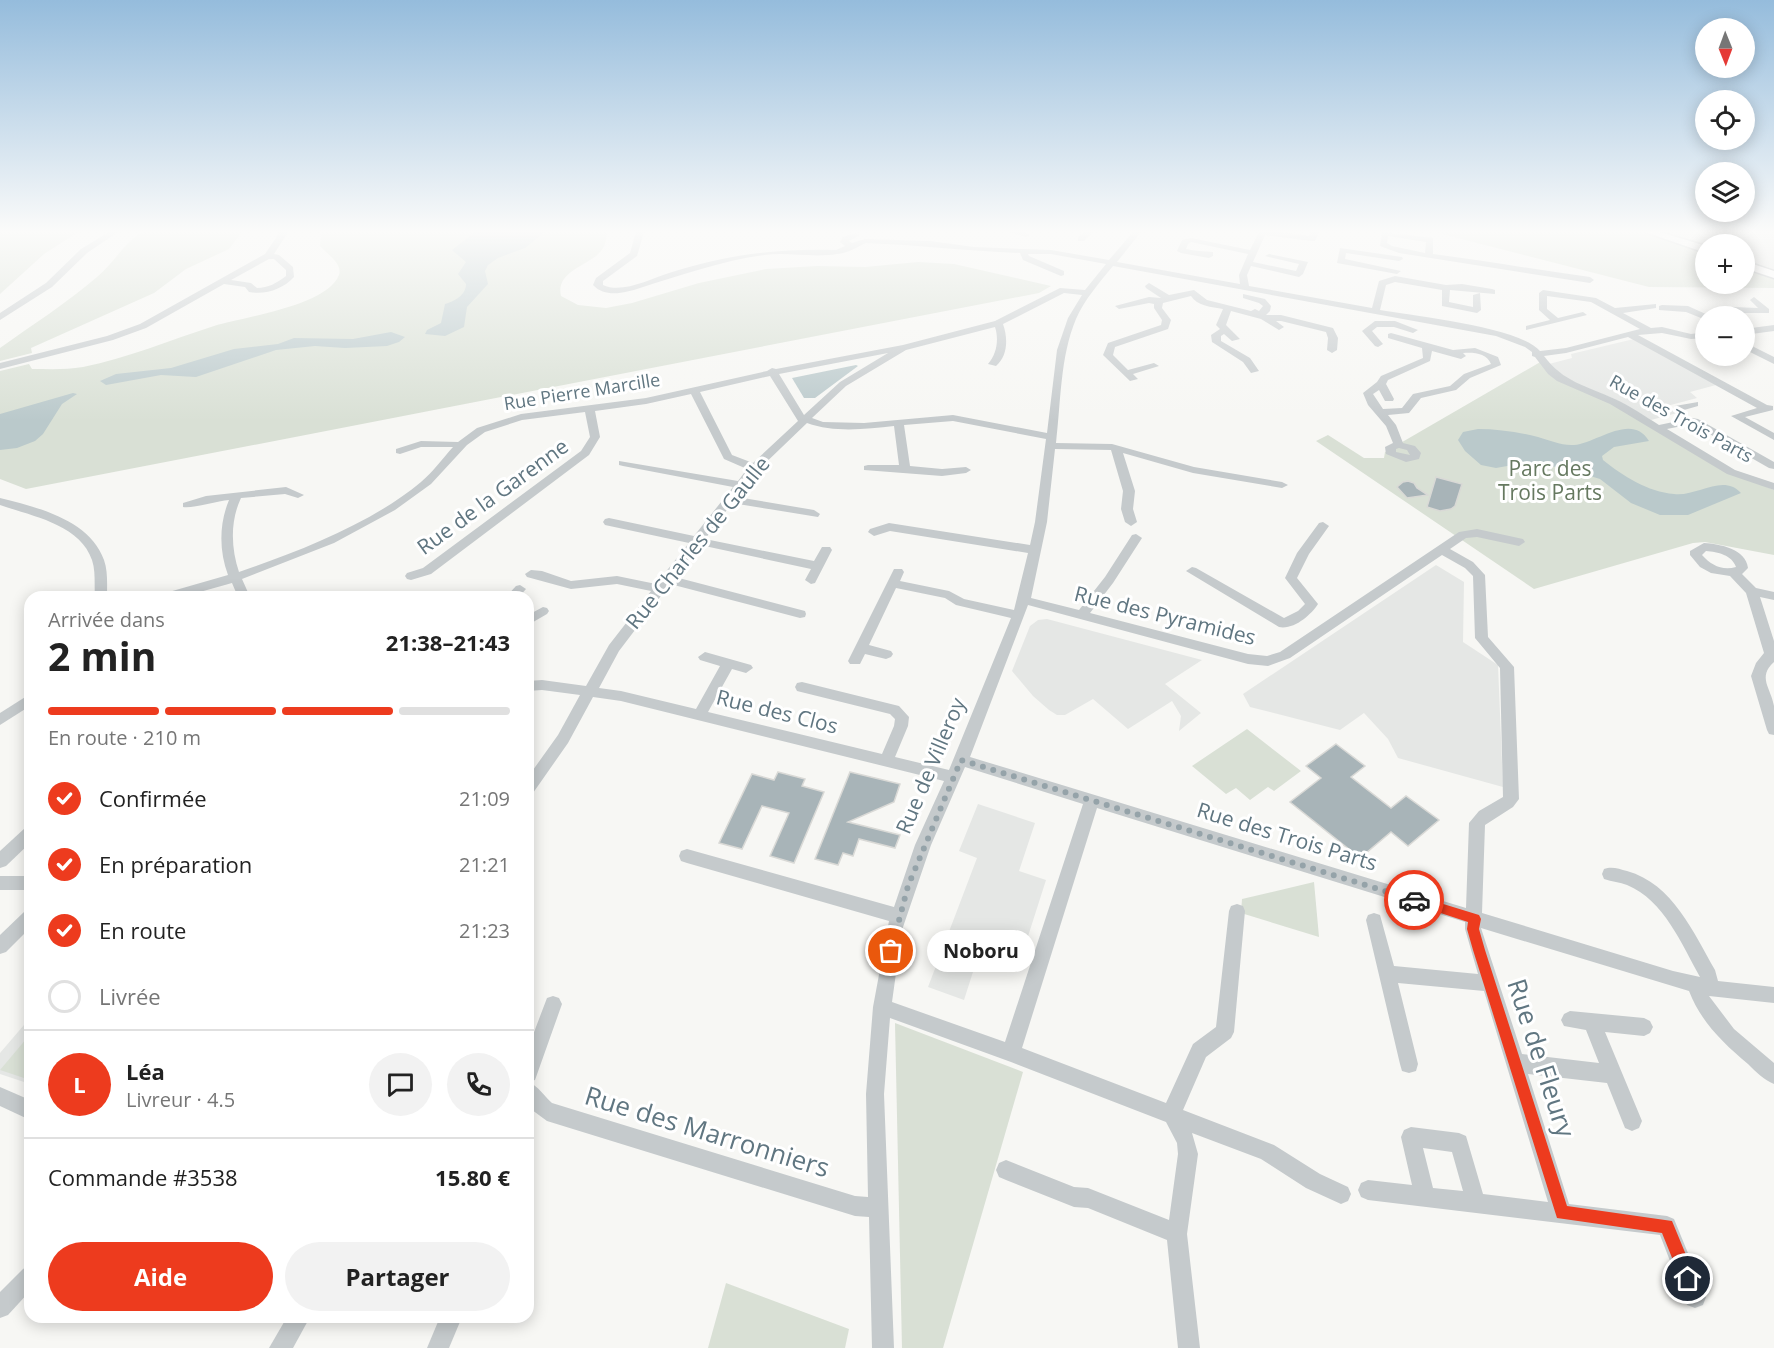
<!DOCTYPE html>
<html lang="fr">
<head>
<meta charset="utf-8">
<style>
	:root { --surface:#fff; --page:#f2f2f2; --text:#222; --muted:#767676; --line:#e0e0e0; --accent:#ed3b1e }
	body { margin:0; font-family:"Open Sans",sans-serif; background:var(--page); color:var(--text); height:100vh; display:flex; flex-direction:column; font-size:22px; white-space:nowrap }
	* { box-sizing:border-box; margin:0 }
	p { font-size:20px; color:var(--muted) }
	.icon { flex:none; width:33px; height:33px; fill:none; stroke:currentColor; stroke-width:2; stroke-linecap:round; stroke-linejoin:round }
	.map { position:relative; flex:1; overflow:hidden }
	.details { position:absolute; left:24px; top:591px; width:510px; height:732px; display:flex; flex-direction:column; background:var(--surface); border-radius:18px; box-shadow:0 3px 15px #0003 }
	.details>* { flex:none }
	.needle { width:39px; rotate:179deg }
	.controls { position:absolute; left:1695px; top:18px; display:grid; gap:12px }
	.controls a { display:grid; place-items:center; width:60px; height:60px; border-radius:50%; background:var(--surface); box-shadow:0 3px 15px #0003; font-size:30px }
	.pin { position:absolute; display:grid; place-items:center; width:51px; height:51px; color:#fff; margin:-26px; border:3px solid #fff; border-radius:50%; box-shadow:0 2px 6px #0007 }
	.courier { position:absolute; display:grid; place-items:center; width:60px; height:60px; margin:-30px; border:4px solid #ed3b1e; border-radius:50%; background:#fff; color:#222; box-shadow:0 2px 8px #0007 }
	.bubble { position:absolute; height:42px; border-radius:21px; background:var(--surface); box-shadow:0 3px 15px #0003; font-size:20px; font-weight:700; line-height:42px; text-align:center }
	.headline em { font-style:normal; font-weight:700 }
	.headline div { display:flex; flex-direction:column-reverse }
	.headline { display:flex; align-items:center; justify-content:space-between; height:102px; padding:0 24px }
	h1 { font-size:39px; font-weight:700; line-height:45px }
	.bar { display:grid; grid-template-columns:repeat(4,1fr); gap:9px 6px; align-content:center; height:72px; padding:0 24px }
	.bar i { height:8px; border-radius:4px; background:var(--line) }
	.bar .on { background:var(--accent) }
	.bar p { grid-column:span 4 }
	.line { display:flex; align-items:center; gap:15px; padding:0 24px; border-top:2px solid var(--line) }
	.line div { flex:1 }
	.round { display:grid; place-items:center; flex:none; width:63px; height:63px; border-radius:32px; background:var(--page) }
	ol { padding:0 24px; list-style:none }
	li { display:flex; align-items:center; gap:18px; height:66px }
	li p { margin-inline-start:auto }
	li .icon { padding:6px; border-radius:50%; background:var(--accent); color:#fff; stroke-width:4 }
	li:last-child { color:var(--muted) }
	li i { width:33px; height:33px; border:3px solid var(--line); border-radius:50% }
	.cta { display:flex; gap:12px; margin-top:auto; padding:12px 24px }
	.cta a { flex:1; height:69px; border-radius:36px; background:var(--accent); color:#fff; font-size:24px; font-weight:700; line-height:69px; text-align:center }
	.cta a+a { background:var(--page); color:var(--text) }
	.map>svg:first-child { display:block }
	.built { fill:#e5e7e5 }
	.green { fill:#d9e0d5 }
	.water { fill:#bac9cb }
	.building { fill:#a8b4b8; stroke:#d9d9d6; stroke-width:1.5 }
	.lines { fill:none; stroke-linecap:round; stroke-linejoin:round }
	.major-casing { stroke:#b8bdc0; stroke-width:3 }
	.minor { fill:#c5cacc; fill-rule:evenodd }
	.major { fill:#fff; fill-rule:evenodd }
	.route { fill:#ed3b1e }
	.done { stroke:#95a3a9; stroke-width:6; stroke-dasharray:0 10.8 }
	.labels { text-anchor:middle; stroke-width:6; stroke-linejoin:round; paint-order:stroke }
	.far-street-label { font-size:18px; fill:#607681; stroke:#fff }
	.park-label { font-size:21px; fill:#667960; stroke:#fff }
	.street-label { font-size:21px; fill:#607681; stroke:#fff }
	.near-street-label { font-size:26px; fill:#607681; stroke:#fff }
</style>
</head>
<body>
<div class="map">
<svg width="1774" height="1348" viewBox="0 0 1774 1348">
	<rect width="100%" height="100%" fill="#f7f7f4"/>
	<g class="built">
		<polygon points="1650,232 1774,232 1774,274 1745,264 1744,244 1706,244 1705,250"/>
		<polygon points="1634,339 1716,385 1690,392 1697,398 1667,406 1677,413 1651,420 1615,399 1569,381 1549,364 1572,358 1571,354"/>
		<polygon points="1436,565 1464,582 1463,642 1498,665 1503,787 1398,758 1388,739 1364,713 1340,730 1250,707 1243,694"/>
		<polygon points="1047,619 1202,660 1165,684 1201,713 1179,731 1181,716 1172,701 1128,729 1093,699 1065,715 1057,715 1049,710 1033,696 1012,671 1030,626 1038,620"/>
		<polygon points="978,804 1035,823 1019,871 1046,880 1023,952 1000,944 990,939 991,936 977,933 972,946 980,950 964,1000 928,987 977,858 959,851"/>
		<polygon points="30,1018 30,1084 0,1074 0,1053"/>
	</g>
	<g class="green">
		<polygon points="0,232 78,232 44,254 0,294"/>
		<path d="M142,232H242L229,249L186,269L154,293L31,348L32,353L0,361V348C32,325 67,303 97,277C114,263 123,244 142,232Z"/>
		<path d="M321,232H607C606,239 606,245 601,251C589,266 555,271 561,296L578,305L606,308L632,303L699,283L766,269L817,266L865,267L918,262L954,264L1051,286L1039,293L26,489L0,479V371L29,364L32,369C49,369 66,370 83,367C128,358 170,340 214,326C243,317 327,306 339,275C343,264 327,254 320,246Z"/>
		<polygon points="1434,232 1649,232 1705,250 1706,284 1744,284 1745,264 1774,274 1774,288 1649,287"/>
		<polygon points="1542,361 1564,382 1614,402 1731,472 1774,490 1774,555 1705,542 1693,543 1534,589 1316,441 1328,435 1364,458 1384,458 1385,452"/>
		<polygon points="1247,729 1301,771 1274,791 1268,787 1250,800 1236,788 1226,794 1192,766"/>
		<polygon points="1314,882 1319,937 1241,913 1242,899"/>
		<polygon points="895,1023 1023,1072 943,1348 902,1348"/>
		<polygon points="27,1038 30,1039 30,1080 0,1070"/>
		<polygon points="726,1283 849,1329 845,1348 708,1348"/>
	</g>
	<g class="water">
		<path d="M475,232H545L525,248L498,258L488,265L485,271L488,284L467,307L464,327L445,336L425,334L427,330L441,323L445,304C455,301 466,295 466,284L458,274L466,262L452,250Z"/>
		<polygon points="391,332 405,337 399,342 387,346 345,348 315,346 276,350 196,377 161,375 106,385 100,381 116,374 171,368 234,349 278,344 294,338 353,339"/>
		<polygon points="856,365 858,366 815,398 804,398 792,378"/>
		<polygon points="73,393 77,394 62,404 43,434 35,441 17,448 0,450 0,414"/>
		<path d="M1478,429C1498,429 1518,432 1538,437C1549,440 1562,446 1574,445C1597,443 1632,412 1649,441L1614,447L1602,456L1603,460C1623,476 1648,492 1674,494C1697,497 1723,473 1741,493L1688,515H1660L1631,503L1600,479L1577,472L1539,463H1524L1496,468L1481,465L1465,451L1458,440L1463,432Z"/>
	</g>
	<g class="building">
		<polygon points="1436,477 1462,484 1455,506 1451,509 1440,511 1427,507"/>
		<polygon points="1408,481 1414,483 1417,488 1428,495 1407,498 1397,487 1403,482"/>
		<polygon points="1336,744 1365,766 1351,777 1391,808 1406,796 1439,820 1408,846 1391,832 1360,858 1290,802 1321,778 1306,766"/>
		<polygon points="778,772 805,779 802,786 824,792 794,863 770,856 789,813 762,806 742,849 719,843 752,774 774,780"/>
		<polygon points="850,772 900,784 894,802 848,822 900,835 895,848 859,839 853,856 843,853 838,865 815,859"/>
	</g>
	<g class="lines">
		<g class="major-casing">
			<g id="major">
				<polygon points="1645,232 1660,232 1706,246 1706,253"/>
				<polygon points="1744,261 1774,271 1774,278 1744,268"/>
			</g>
		</g>
		<g class="minor">
			<polygon points="109,232 118,232 87,253 52,287 0,320 0,313 46,283 81,249"/>
			<path d="M280,232H288L274,254L279,255L293,267L294,277C283,289 266,295 249,292L245,287L224,284L146,328L113,340L0,369V363L107,336L140,324L265,254ZM269,259H274L286,270V276C277,283 268,288 257,288L251,283L231,280Z"/>
			<path d="M636,232H644L637,256L603,281V285C622,294 650,279 669,273C726,255 776,248 836,250L845,246L840,242L843,237L856,233L860,235L849,241L852,243L865,239L930,241L974,247L1051,250L1109,260L1133,232H1141L1117,262L1240,284L1239,275L1248,254L1191,242L1188,244L1186,249C1195,251 1204,251 1213,252V256L1209,258L1181,253L1177,251L1182,240L1191,238L1250,250L1259,232H1283L1309,236L1311,232H1319L1315,241H1312L1265,235L1253,262L1296,271L1299,264L1265,256L1269,254L1308,262L1303,274L1299,277L1251,266L1247,275L1249,286L1372,308L1379,281L1395,276L1446,285L1462,284L1492,289L1495,290V294L1450,290L1449,302L1473,307V295L1480,293L1481,310L1477,313L1442,306V290L1395,282L1386,285L1380,310C1414,316 1520,327 1540,351L1566,348L1640,329L1591,302L1547,296V309L1558,318L1583,312L1587,315L1526,330V326L1550,320L1539,310V293L1543,290L1596,298L1615,308L1656,304V308L1623,313L1651,328L1662,327L1691,334L1706,332V338L1691,339L1662,333L1638,335L1767,405L1773,406V410L1745,417L1774,433V440L1731,416L1757,408L1628,337L1566,353L1544,356C1563,382 1587,386 1615,399C1630,406 1645,416 1659,425L1678,421L1676,418L1675,406L1698,402V406L1684,410L1686,417L1698,419L1774,462V469L1769,468L1692,424L1667,429L1735,470L1774,483V490L1727,474L1610,404L1557,381L1548,374L1535,357L1532,356V352L1525,347L1496,336L1113,266C1100,282 1084,300 1076,319C1060,357 1061,402 1056,443L1112,444L1194,467L1282,482L1288,485L1282,488L1193,473L1123,453L1135,491L1133,509L1137,522L1131,526L1125,522L1121,509L1123,491L1111,450L1055,449L1047,522L1031,598L1079,610L1105,577L1132,535L1136,534L1142,538L1113,583L1090,613L1248,654L1267,656L1280,652L1459,532L1477,529L1523,539L1525,542L1519,546L1477,537L1466,538L1450,549L1473,562L1485,575L1488,637L1514,667L1519,799L1513,807L1485,825L1482,913L1673,971L1700,977C1682,945 1664,900 1627,885C1620,882 1612,882 1604,879L1602,874L1604,869C1612,866 1619,869 1627,871C1673,884 1693,932 1715,970L1718,981L1774,987V1003L1709,996L1734,1029L1774,1063V1084C1764,1080 1756,1072 1748,1064C1723,1043 1701,1022 1689,991L1481,928L1522,1054L1599,1063L1586,1030L1564,1026L1561,1020L1564,1014L1570,1011L1644,1018L1650,1021L1653,1027L1650,1033L1644,1036L1605,1032L1642,1121L1639,1128L1632,1131L1625,1128L1607,1083L1528,1074L1569,1204L1667,1216L1674,1219L1706,1297L1703,1305L1695,1308L1687,1305L1660,1235L1368,1200L1361,1197L1358,1190L1361,1183L1368,1180L1412,1185L1401,1137L1404,1130L1411,1127L1459,1133L1466,1136L1483,1194L1548,1202L1484,991L1398,983L1418,1064L1416,1071L1409,1073L1402,1071L1400,1064L1366,920L1368,915L1374,913L1380,915L1394,966L1478,974L1465,929V922L1097,808L1022,1048L1166,1103L1193,1044L1216,1027L1229,911L1231,906L1237,904L1243,906L1245,911L1234,1032L1231,1038L1206,1057L1183,1110L1274,1145L1320,1174L1348,1187L1351,1194L1348,1201L1341,1204L1306,1188L1261,1159L1192,1133L1198,1154L1187,1234L1200,1348H1178L1167,1240L1088,1208L1074,1207L1006,1180L999,1177L996,1170L999,1163L1006,1160L1074,1187L1088,1188L1169,1220L1178,1154L1177,1143L1166,1122L1011,1062L890,1018L884,1094L894,1348H872L869,1217L855,1216L547,1121L528,1107V1048L547,998L553,996L559,998L562,1004L535,1080L529,1082C538,1086 545,1097 552,1103L855,1196L868,1197L866,1094L873,1007L889,921L687,863L681,861L679,856L681,851L687,849L894,907L915,845L944,781L621,701L593,697L568,743L533,793L528,795V777L558,735L580,695L542,690L528,691V681L542,680L586,686L609,645L651,591L617,584L571,589L527,577L525,574L531,570L542,571L571,581L617,576L656,584L689,543L605,525L603,522L605,519L609,518L694,536L733,487L623,466L619,465V461L738,481L747,469L724,459L691,394L646,404L595,411L600,437L589,455L431,574L411,580L407,579L405,576L407,573L423,568L581,451L590,437L585,412L522,420L485,432L467,445L431,484L395,510L334,543L242,579L250,597H238L232,583L182,597H160L162,594L228,575C219,551 219,524 229,500C217,501 191,509 183,507V503L206,496L286,487L304,495L298,498L285,494L241,498C230,521 231,548 239,572C300,551 372,523 421,482C433,472 442,459 453,447H421L400,454L396,453V449L421,441L458,442L477,428L521,414L646,398L767,371L772,368L776,369L903,345L995,321L1060,288L1085,290L1106,264L1051,254H1028L1029,256L1064,271V275L1061,276L1023,260L1020,253C968,251 918,245 866,243C857,247 848,253 837,254C813,258 788,252 764,255C721,261 681,275 640,288C625,293 605,298 593,285L596,278L630,253ZM1064,293L1082,295L1068,318L1057,350L1047,433L953,415L864,423L823,422L812,418L846,386L906,350L995,327C999,339 997,354 988,364L996,366C1008,356 1008,338 1003,324ZM888,353L840,382L804,415L779,374ZM770,376L798,421L753,463L732,455L700,392ZM953,421L1046,439L1035,522L1030,545L889,523L870,529L868,532L874,536L890,531L1028,553L1014,610L964,599L949,591L900,581L904,572L902,569H894L848,661L850,664H860L865,654L886,659L891,657L893,654L891,651L869,645L896,588L945,598L956,605L1011,618L949,770L895,757L908,726L909,717L899,706L802,682L797,683L795,687L797,691L890,714L895,719L894,726L882,754L708,712L732,669L746,673L753,668L751,665L705,652L698,657L700,660L720,666L696,709L621,691L599,688L619,651L670,584L800,618L805,617L806,614L805,611L675,577L700,545L811,569L805,580L811,584L815,583L832,550L830,547H822L814,561L705,539L732,503L818,517L820,514L814,510L737,497L758,470L807,423C835,433 866,429 894,426L899,465H868L864,466V470L942,476L966,473L971,470L966,467L942,469L910,466L904,425ZM1442,555L1465,568L1473,576L1475,638L1500,668L1503,797L1479,811L1469,823L1466,908L970,757L1028,605L1248,664L1268,666L1290,658ZM965,767L1083,804L1005,1042L892,1002L902,930L931,845ZM1423,1148L1452,1152L1463,1191L1433,1188Z"/>
			<polygon points="1009,232 1023,232 1030,235 1026,237"/>
			<polygon points="1084,232 1093,232 1084,241 1078,241 1078,237"/>
			<path d="M1382,232L1433,238V254C1486,261 1538,270 1590,277L1594,280L1590,283L1399,253L1380,246ZM1388,236L1426,242L1425,253L1392,246L1387,243Z"/>
			<polygon points="1340,248 1402,257 1403,259 1399,261 1346,253 1345,259 1401,271 1397,274 1337,263"/>
			<path d="M1149,283L1169,295L1194,290L1207,300L1251,311L1255,309L1259,311L1263,306L1259,303L1243,298V294L1265,299L1271,306L1270,311L1266,315H1281L1333,328L1338,338L1337,350L1332,353L1327,350L1328,338L1326,332L1281,321H1276L1284,327L1279,330L1261,319L1231,311L1226,325L1240,339L1232,341L1224,334L1221,336V341L1250,358L1259,371L1251,373L1243,362L1212,342L1211,335L1220,329L1216,325L1223,309C1212,307 1197,306 1191,296L1163,303L1162,308L1171,320L1168,329L1115,347L1113,355L1128,370L1154,363L1159,366L1133,374L1138,379L1130,381L1103,355L1108,343L1161,325L1162,320L1154,308V304L1149,303L1119,309L1115,306L1149,297L1161,298L1146,288L1145,286Z"/>
			<polygon points="1754,297 1769,309 1769,313 1733,313 1729,310 1733,307 1758,308 1750,300"/>
			<polygon points="1662,305 1688,306 1710,316 1706,316 1706,320 1686,312 1659,310 1659,306"/>
			<polygon points="1375,321 1395,321 1418,330 1413,333 1394,327 1377,327 1372,331 1383,344 1378,347 1375,346 1362,331"/>
			<polygon points="1774,325 1774,331 1744,335 1744,329"/>
			<path d="M1391,333L1453,350L1475,348L1498,357L1501,365L1470,378L1456,390L1421,398L1409,413L1388,415L1396,425L1403,443L1415,446L1421,453L1419,459L1406,462L1386,454L1385,447L1393,443L1386,426L1368,405L1363,393L1377,382L1381,376L1423,358L1422,348L1388,338V334ZM1432,351L1461,359L1466,356L1463,353C1473,352 1487,353 1491,364L1464,374L1450,386L1413,394L1402,408L1383,409L1373,394L1379,390L1385,401H1393L1394,399L1386,384L1388,380L1430,361ZM1399,448L1407,450L1410,455L1396,452V449Z"/>
			<polygon points="1744,345 1750,345 1774,357 1774,364 1744,349"/>
			<path d="M0,498C37,507 90,520 104,560C108,571 107,585 107,597H95C94,585 96,572 92,560C80,524 31,516 0,505Z"/>
			<path d="M1323,522L1329,526L1309,554L1297,578L1318,604C1311,615 1294,630 1279,627L1186,571L1192,567L1196,568L1284,618L1298,611L1305,604L1285,578L1297,553L1319,523Z"/>
			<path d="M1704,543C1720,544 1746,549 1748,568L1742,574L1756,588L1774,592V600L1760,597L1774,641V662C1757,677 1771,688 1774,706C1774,715 1774,726 1774,735L1769,734L1767,730L1751,676L1756,663L1764,653L1746,593L1730,576L1711,573L1700,567L1690,555V551ZM1706,551C1718,552 1732,555 1736,567C1722,571 1711,565 1702,555Z"/>
			<polygon points="520,585 526,589 519,597 506,597 516,586"/>
			<polygon points="543,607 547,608 549,611 547,614 528,625 528,615"/>
			<polygon points="30,694 30,706 0,725 0,713"/>
			<polygon points="30,826 30,843 6,866 0,868 0,851 25,828"/>
			<rect x="0" y="876" width="30" height="14"/>
			<polygon points="30,910 30,928 6,952 0,954 0,935 24,912"/>
			<polygon points="0,1087 30,1100 30,1120 0,1106"/>
			<polygon points="30,1265 30,1291 8,1315 0,1318 0,1292 23,1269"/>
			<polygon points="287,1317 310,1317 293,1348 269,1348"/>
			<polygon points="440,1317 462,1317 449,1348 427,1348"/>
		</g>
		<use href="#major" class="major"/>
	</g>
	<linearGradient id="sky" x2="0" y2="1"><stop stop-color="#95bcdc"/><stop offset="0.55" stop-color="#fbfbfa"/><stop offset="1" stop-color="#fbfbfa" stop-opacity="0"/></linearGradient>
	<rect width="1774" height="421" fill="url(#sky)"/>
	<polygon class="route" points="1414,895 1479,915 1481,919 1479,929 1485,950 1567,1206 1672,1221 1696,1279 1693,1285 1688,1287 1683,1285 1662,1233 1557,1218 1473,950 1467,929 1468,922 1410,903 1408,900"/>
	<g class="lines">
		<polyline class="done" points="891,951 908,886 961,760 1414,900"/>
	</g>
	<g class="labels">
		<g class="far-street-label">
			<text transform="translate(582 392) rotate(-9)" y="6">Rue Pierre Marcille</text>
			<text transform="translate(1681 419) rotate(29)" y="6">Rue des Trois Parts</text>
		</g>
		<g class="park-label">
			<text x="1550" y="476">Parc des<tspan x="1550" dy="24">Trois Parts</tspan></text>
		</g>
		<g class="street-label">
			<text transform="translate(493 497) rotate(-36)" y="7">Rue de la Garenne</text>
			<text transform="translate(698 543) rotate(-51)" y="7">Rue Charles de Gaulle</text>
			<text transform="translate(1165 616) rotate(14)" y="7">Rue des Pyramides</text>
			<text transform="translate(777 712) rotate(14)" y="7">Rue des Clos</text>
			<text transform="translate(931 766) rotate(-67)" y="7">Rue de Villeroy</text>
			<text transform="translate(1287 837) rotate(17)" y="7">Rue des Trois Parts</text>
		</g>
		<g class="near-street-label">
			<text transform="translate(1541 1058) rotate(72)" y="9">Rue de Fleury</text>
			<text transform="translate(707 1132) rotate(17)" y="9">Rue des Marronniers</text>
		</g>
	</g>
</svg>
<div class="controls">
<a><svg class="needle" viewBox="-14 -14 28 28"><path d="M0-13l5 13h-10z" fill="#e53935"/><path d="M0 13l5-13h-10z" fill="#767676"/></svg></a>
<a><svg class="icon" aria-label="locate" viewBox="0 0 24 24"><circle cx="12" cy="12" r="6"/><path d="M12 2v4M12 18v4M2 12h4M18 12h4"/></svg></a>
<a><svg class="icon" aria-label="layers" viewBox="0 0 24 24"><path d="M12 4l9 5-9 5-9-5zM3 14l9 5 9-5"/></svg></a>
<a>+</a>
<a>−</a>
</div>
<div class="pin" style="left:891px;top:951px;background:#ea580c"><svg class="icon" aria-label="bag" viewBox="0 0 24 24"><path d="M5 8h14l-1 12H6zM9 8a3 3 0 0 1 6 0"/></svg></div>
<div class="pin" style="left:1688px;top:1279px;background:#1f2937"><svg class="icon" aria-label="home" viewBox="0 0 24 24"><path d="M3 11l9-7 9 7M6 9v11h12V9"/></svg></div>
<div class="courier" style="left:1414px;top:900px"><svg class="icon" aria-label="car" viewBox="0 0 24 24"><path d="M5 17H2v-5l4-1 3-4h7l3 4 3 1v5h-3M9 17h6M6 11h13"/><circle cx="7" cy="17" r="2"/><circle cx="17" cy="17" r="2"/></svg></div>
<div class="bubble" style="left:927px;top:930px;width:108px">Noboru</div>
<section class="details">
<div class="headline"><div><h1>2 min</h1><p>Arrivée dans</p></div><em>21:38–21:43</em></div>
<div class="bar"><i class="on"></i><i class="on"></i><i class="on"></i><i></i><p>En route · 210 m</p></div>
<ol>
<li><svg class="icon" aria-label="check" viewBox="0 0 24 24"><path d="M5 12l5 5 9-10"/></svg>Confirmée<p>21:09</p></li>
<li><svg class="icon" aria-label="check" viewBox="0 0 24 24"><path d="M5 12l5 5 9-10"/></svg>En préparation<p>21:21</p></li>
<li><svg class="icon" aria-label="check" viewBox="0 0 24 24"><path d="M5 12l5 5 9-10"/></svg>En route<p>21:23</p></li>
<li><i></i>Livrée</li>
</ol>
<div class="line" style="height:108px"><b class="round" style="background:var(--accent);color:#fff">L</b><div><b>Léa</b><p>Livreur · 4.5</p></div><a class="round"><svg class="icon" aria-label="chat" viewBox="0 0 24 24"><path d="M4 5h16v11H9l-5 4z"/></svg></a><a class="round"><svg class="icon" aria-label="phone" viewBox="0 0 24 24"><path d="M5 4h4l2 5-3 2q2 4 5 5l2-3 5 2v4C11 20 4 13 5 4z"/></svg></a></div>
<div class="line" style="height:78px"><div>Commande #3538</div><b>15.80 €</b></div>
<div class="cta"><a>Aide</a><a>Partager</a></div>
</section>
</div>
</body>
</html>
